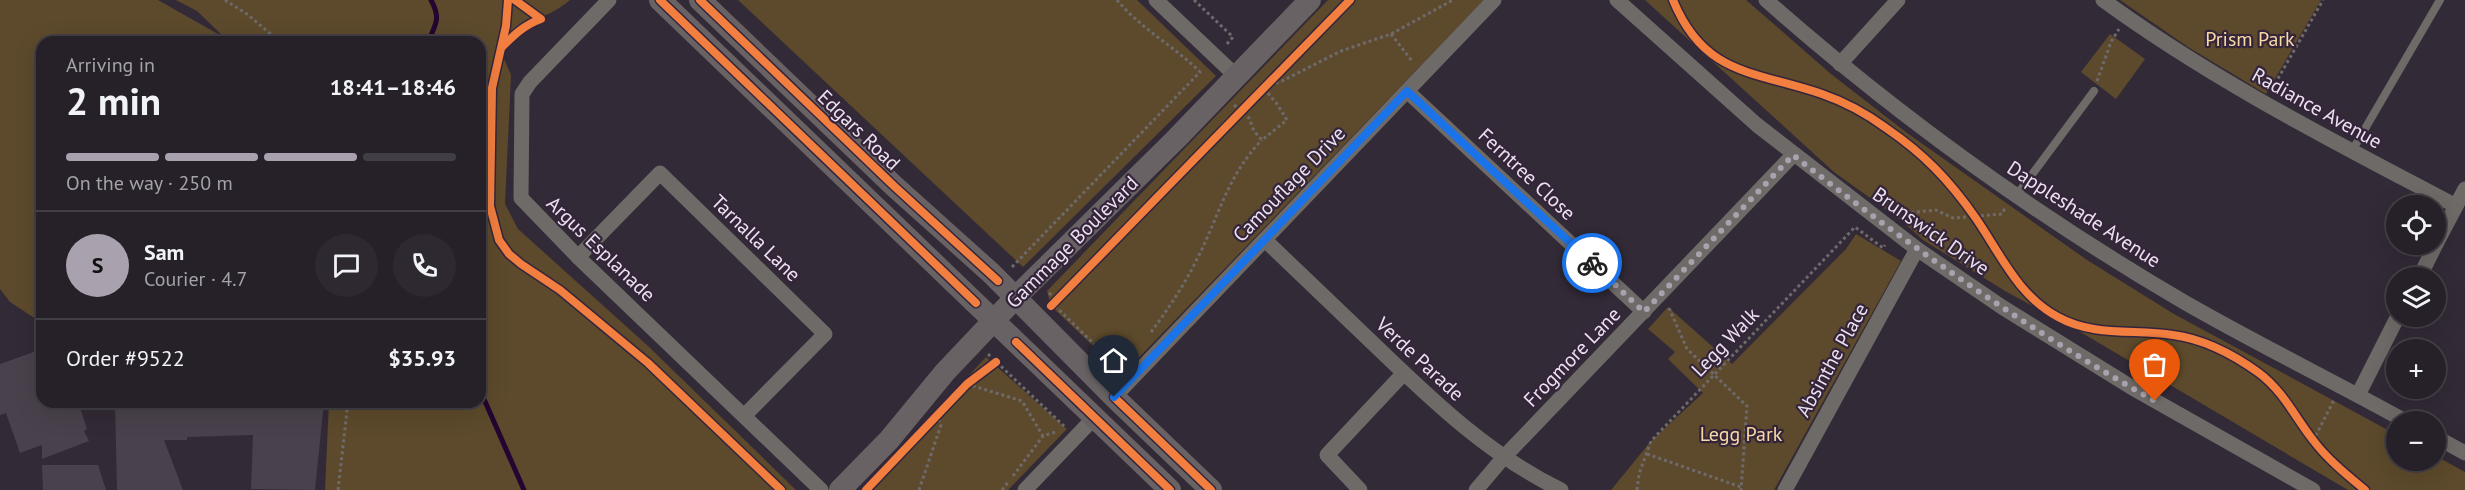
<!DOCTYPE html>
<html lang="en">
<head>
<meta charset="utf-8">
<style>
	:root { --surface:#262028; --page:#2e2830; --text:#f1f3f6; --muted:#a4a3a8; --line:#423e45; --accent:#aaa1ae }
	body { margin:0; font-family:"PT Sans",sans-serif; background:var(--page); color:var(--text); height:100vh; display:flex; flex-direction:column; font-size:22px; white-space:nowrap }
	* { box-sizing:border-box; margin:0 }
	p { font-size:20px; color:var(--muted) }
	.icon { flex:none; width:33px; height:33px; fill:none; stroke:currentColor; stroke-width:2; stroke-linecap:round; stroke-linejoin:round }
	.map { position:relative; flex:1; overflow:hidden }
	.drawer { position:absolute; left:36px; top:36px; width:450px; height:372px; display:flex; flex-direction:column; background:var(--surface); border-radius:18px; box-shadow:0 6px 24px #0002,0 0 0 2px var(--line) }
	.drawer>* { flex:none }
	.controls { position:absolute; left:2386px; top:195px; display:grid; gap:12px }
	.controls a { display:grid; place-items:center; width:60px; height:60px; border-radius:50%; background:var(--surface); box-shadow:0 6px 24px #0002,0 0 0 2px var(--line); font-size:30px }
	.pin { position:absolute; display:grid; place-items:center; width:51px; height:51px; color:#fff; margin:-62px -26px; border-radius:50% 50% 50% 0; rotate:-45deg; box-shadow:0 0 6px #0007 }
	.pin .icon { rotate:45deg }
	.courier { position:absolute; display:grid; place-items:center; width:60px; height:60px; margin:-30px; border:4px solid #1a73e8; border-radius:50%; background:#fff; color:#222; box-shadow:0 2px 8px #0007 }
	.summary em { font-style:normal; font-weight:700 }
	.summary div { display:flex; flex-direction:column-reverse }
	.summary { display:flex; align-items:center; justify-content:space-between; height:102px; padding:0 30px }
	h1 { font-size:39px; font-weight:700; line-height:45px }
	.bar { display:grid; grid-template-columns:repeat(4,1fr); gap:9px 6px; align-content:center; height:72px; padding:0 30px }
	.bar i { height:8px; border-radius:4px; background:var(--line) }
	.bar .current { background:var(--accent) }
	.bar p { grid-column:span 4 }
	.line { display:flex; align-items:center; gap:15px; padding:0 30px; border-top:2px solid var(--line) }
	.line div { flex:1 }
	.round { display:grid; place-items:center; flex:none; width:63px; height:63px; border-radius:32px; background:var(--page) }
	.map>svg:first-child { display:block }
	.green { fill:#5d4a2c }
	.lines { fill:none; stroke-linecap:round; stroke-linejoin:round }
	.stream { stroke:#240431; stroke-width:5 }
	.building { fill:#49424c }
	.path { stroke:#6e6a6c; stroke-width:3; stroke-dasharray:3 3; stroke-linecap:butt }
	.lane { stroke:#6e6a68; stroke-width:8 }
	.street { stroke:#6e6a68; stroke-width:15 }
	.secondary { stroke:#686264; stroke-width:22 }
	.cycleway-casing { stroke:#34253b; stroke-width:11 }
	.cycleway { stroke:#f27e40; stroke-width:8 }
	.done { stroke:#aaa1ae; stroke-width:6; stroke-dasharray:0 10.8 }
	.route { stroke:#1a73e8; stroke-width:8 }
	.labels { text-anchor:middle; stroke-width:4.5; stroke-linejoin:round; paint-order:stroke }
	.park-label { font-size:20px; fill:#f9d9a5; stroke:#34253b }
	.street-label { font-size:20px; fill:#ebe1ef; stroke:#34253b }
</style>
</head>
<body>
<div class="map">
<svg width="2465" height="490" viewBox="0 0 2465 490">
	<rect width="100%" height="100%" fill="#322a36"/>
	<g class="green">
		<path d="M0,0H158L225,38L197,11L176,0H570C557,12 543,15 529,24C517,30 509,40 500,49L511,75L505,204L518,229L648,346L796,490H325L329,402H480V42H42V323L10,302L0,289Z"/>
		<polygon points="738,0 1137,0 1216,76 1023,267"/>
		<polygon points="1328,0 1484,0 1123,374 1051,306 1047,291"/>
		<polygon points="1645,0 1746,0 1831,74 1907,133 2087,260 2174,314 2397,435 2397,460 2436,460 2436,456 2465,472 2465,490 2348,490 2077,330 2005,291 1923,240 1902,221 1834,172"/>
		<polygon points="2120,0 2321,0 2266,94 2188,47"/>
		<polygon points="2110,34 2145,59 2116,99 2081,72"/>
		<polygon points="1856,234 1901,261 1774,490 1611,490 1651,441 1703,393 1668,359 1675,352 1648,329 1668,307 1732,364 1846,249"/>
		<polygon points="986,357 1067,429 1008,490 862,490"/>
	</g>
	<g class="lines">
		<g class="stream">
			<path d="M428,42C436,24 441,18 431,0"/>
			<polyline points="480,390 524,490"/>
		</g>
	</g>
	<g class="building">
		<polygon points="42,349 42,402 78,402 87,429 84,431 89,441 42,459 42,445 20,453 6,413 0,415 0,364"/>
		<polygon points="115,402 324,402 315,490 251,489 253,435 187,437 187,440 164,440 183,490 117,490"/>
		<polygon points="42,465 98,465 106,490 43,490"/>
	</g>
	<g class="lines">
		<g class="path">
			<polyline points="225,0 247,14 280,42"/>
			<polyline points="1194,0 1233,37 1226,45"/>
			<polyline points="1391,34 1412,61"/>
			<polyline points="2097,81 2111,42 2119,29"/>
			<polyline points="2272,89 2323,0"/>
			<polyline points="1234,105 1249,118 1254,131 1262,140 1287,120 1277,104 1263,87 1282,81 1341,51 1391,34 1453,0"/>
			<polyline points="1903,220 1907,213 1936,210 1953,218 2002,214 2005,208"/>
			<path d="M1012,267L1200,72C1174,46 1141,29 1117,0"/>
			<polyline points="1049,293 1057,299"/>
			<polyline points="1055,306 1119,368"/>
			<polyline points="1669,308 1687,349 1747,406 1741,490"/>
			<path d="M1151,332C1169,308 1185,284 1198,257C1220,214 1227,176 1262,140"/>
			<polyline points="988,354 1064,426"/>
			<polyline points="967,384 1022,401 1043,436 1056,432"/>
			<polyline points="2313,441 2334,400"/>
			<polyline points="1647,454 1741,487"/>
			<polyline points="1013,476 1043,436"/>
			<polyline points="338,490 348,402"/>
			<polyline points="919,490 941,425 937,416"/>
			<polyline points="1002,490 1009,481"/>
			<polyline points="1637,490 1639,474 1651,441 1855,227 1883,248 1885,245"/>
		</g>
		<g class="lane">
			<polyline points="2352,151 2440,0"/>
			<polyline points="2016,196 2094,91"/>
		</g>
		<g class="street">
			<polyline points="609,0 530,82 522,94 521,198 578,257 821,490"/>
			<polyline points="1156,0 1236,76"/>
			<polyline points="1617,0 1757,125 1917,249 2002,307 2136,390 2313,490"/>
			<path d="M1766,0C1895,114 2035,215 2184,302C2257,344 2333,381 2407,422"/>
			<path d="M2103,0C2214,81 2335,142 2456,206"/>
			<polyline points="1840,64 1898,0"/>
			<polyline points="1407,91 1644,312"/>
			<path d="M1265,240C1304,277 1342,314 1381,351C1436,404 1491,456 1561,490"/>
			<polyline points="2436,244 2465,189"/>
			<polyline points="578,257 660,173 825,334 744,416"/>
			<polyline points="2419,278 2436,244"/>
			<polyline points="2358,395 2398,316"/>
			<polyline points="1114,397 1494,0"/>
			<polyline points="2436,437 2465,453"/>
			<polyline points="1025,490 1094,418"/>
			<polyline points="1360,490 1327,455 1404,373"/>
			<polyline points="1476,490 1504,457 1793,155"/>
			<polyline points="1785,490 1917,249"/>
		</g>
		<g class="secondary">
			<polyline points="660,0 1170,490"/>
			<polyline points="700,0 894,186 991,273 1114,397 1211,490"/>
			<polyline points="840,490 889,440 945,372 1016,297 1177,138 1310,0"/>
		</g>
		<g class="cycleway-casing">
			<g id="cycleway">
				<polyline points="508,0 506,26 492,88 490,206 499,240 509,254 521,264 560,290 648,363 781,490"/>
				<polyline points="660,0 976,303"/>
				<polyline points="700,0 894,186 998,281"/>
				<path d="M1673,0C1704,76 1755,71 1822,94C1845,102 1867,114 1886,128C1924,154 1949,180 1975,217C2000,253 2018,296 2058,317C2094,337 2134,329 2173,335C2204,339 2234,355 2259,373C2283,391 2295,417 2313,440C2327,459 2347,475 2365,490"/>
				<path d="M502,47C514,35 524,25 541,19L515,0"/>
				<polyline points="1051,306 1350,0"/>
				<polyline points="1016,342 1170,490"/>
				<polyline points="1114,397 1211,490"/>
				<polyline points="866,490 967,384 996,362"/>
			</g>
		</g>
		<use href="#cycleway" class="cycleway"/>
	</g>
	<g class="lines">
		<path class="done" d="M1592,263L1644,312L1793,155C1908,245 2028,330 2155,401"/>
		<polyline class="route" points="1114,397 1407,91 1592,263"/>
	</g>
	<g class="labels">
		<g class="park-label">
			<text x="2250" y="46">Prism Park</text>
			<text x="1741" y="441">Legg Park</text>
		</g>
		<g class="street-label">
			<text transform="translate(2317 108) rotate(29)" y="7">Radiance Avenue</text>
			<text transform="translate(859 130) rotate(44)" y="7">Edgars Road</text>
			<text transform="translate(1527 174) rotate(43)" y="7">Ferntree Close</text>
			<text transform="translate(1289 184) rotate(-46)" y="7">Camouflage Drive</text>
			<text transform="translate(2084 214) rotate(33)" y="7">Dappleshade Avenue</text>
			<text transform="translate(1931 231) rotate(35)" y="7">Brunswick Drive</text>
			<text transform="translate(756 238) rotate(44)" y="7">Tarnalla Lane</text>
			<text transform="translate(1072 242) rotate(-45)" y="7">Gammage Boulevard</text>
			<text transform="translate(601 249) rotate(44)" y="7">Argus Esplanade</text>
			<text transform="translate(1725 342) rotate(-46)" y="7">Legg Walk</text>
			<text transform="translate(1572 357) rotate(-46)" y="7">Frogmore Lane</text>
			<text transform="translate(1420 359) rotate(43)" y="7">Verde Parade</text>
			<text transform="translate(1832 360) rotate(-61)" y="7">Absinthe Place</text>
		</g>
	</g>
</svg>
<div class="controls">
<a><svg class="icon" aria-label="locate" viewBox="0 0 24 24"><circle cx="12" cy="12" r="6"/><path d="M12 2v4M12 18v4M2 12h4M18 12h4"/></svg></a>
<a><svg class="icon" aria-label="layers" viewBox="0 0 24 24"><path d="M12 4l9 5-9 5-9-5zM3 14l9 5 9-5"/></svg></a>
<a>+</a>
<a>−</a>
</div>
<div class="pin" style="left:2155px;top:401px;background:#ea580c"><svg class="icon" aria-label="bag" viewBox="0 0 24 24"><path d="M5 8h14l-1 12H6zM9 8a3 3 0 0 1 6 0"/></svg></div>
<div class="pin" style="left:1114px;top:397px;background:#1f2937"><svg class="icon" aria-label="home" viewBox="0 0 24 24"><path d="M3 11l9-7 9 7M6 9v11h12V9"/></svg></div>
<div class="courier" style="left:1592px;top:263px"><svg class="icon" aria-label="bike" viewBox="0 0 24 24"><circle cx="6" cy="16" r="4"/><circle cx="18" cy="16" r="4"/><path d="M6 16l4-8h5l3 8M10 8l3 8H6M13 5h3"/></svg></div>
<section class="drawer">
<div class="summary"><div><h1>2 min</h1><p>Arriving in</p></div><em>18:41–18:46</em></div>
<div class="bar"><i class="current"></i><i class="current"></i><i class="current"></i><i></i><p>On the way · 250 m</p></div>
<div class="line" style="height:108px"><b class="round" style="background:var(--accent);color:#111">S</b><div><b>Sam</b><p>Courier · 4.7</p></div><a class="round"><svg class="icon" aria-label="chat" viewBox="0 0 24 24"><path d="M4 5h16v11H9l-5 4z"/></svg></a><a class="round"><svg class="icon" aria-label="phone" viewBox="0 0 24 24"><path d="M5 4h4l2 5-3 2q2 4 5 5l2-3 5 2v4C11 20 4 13 5 4z"/></svg></a></div>
<div class="line" style="height:78px"><div>Order #9522</div><b>$35.93</b></div>
</section>
</div>
</body>
</html>
